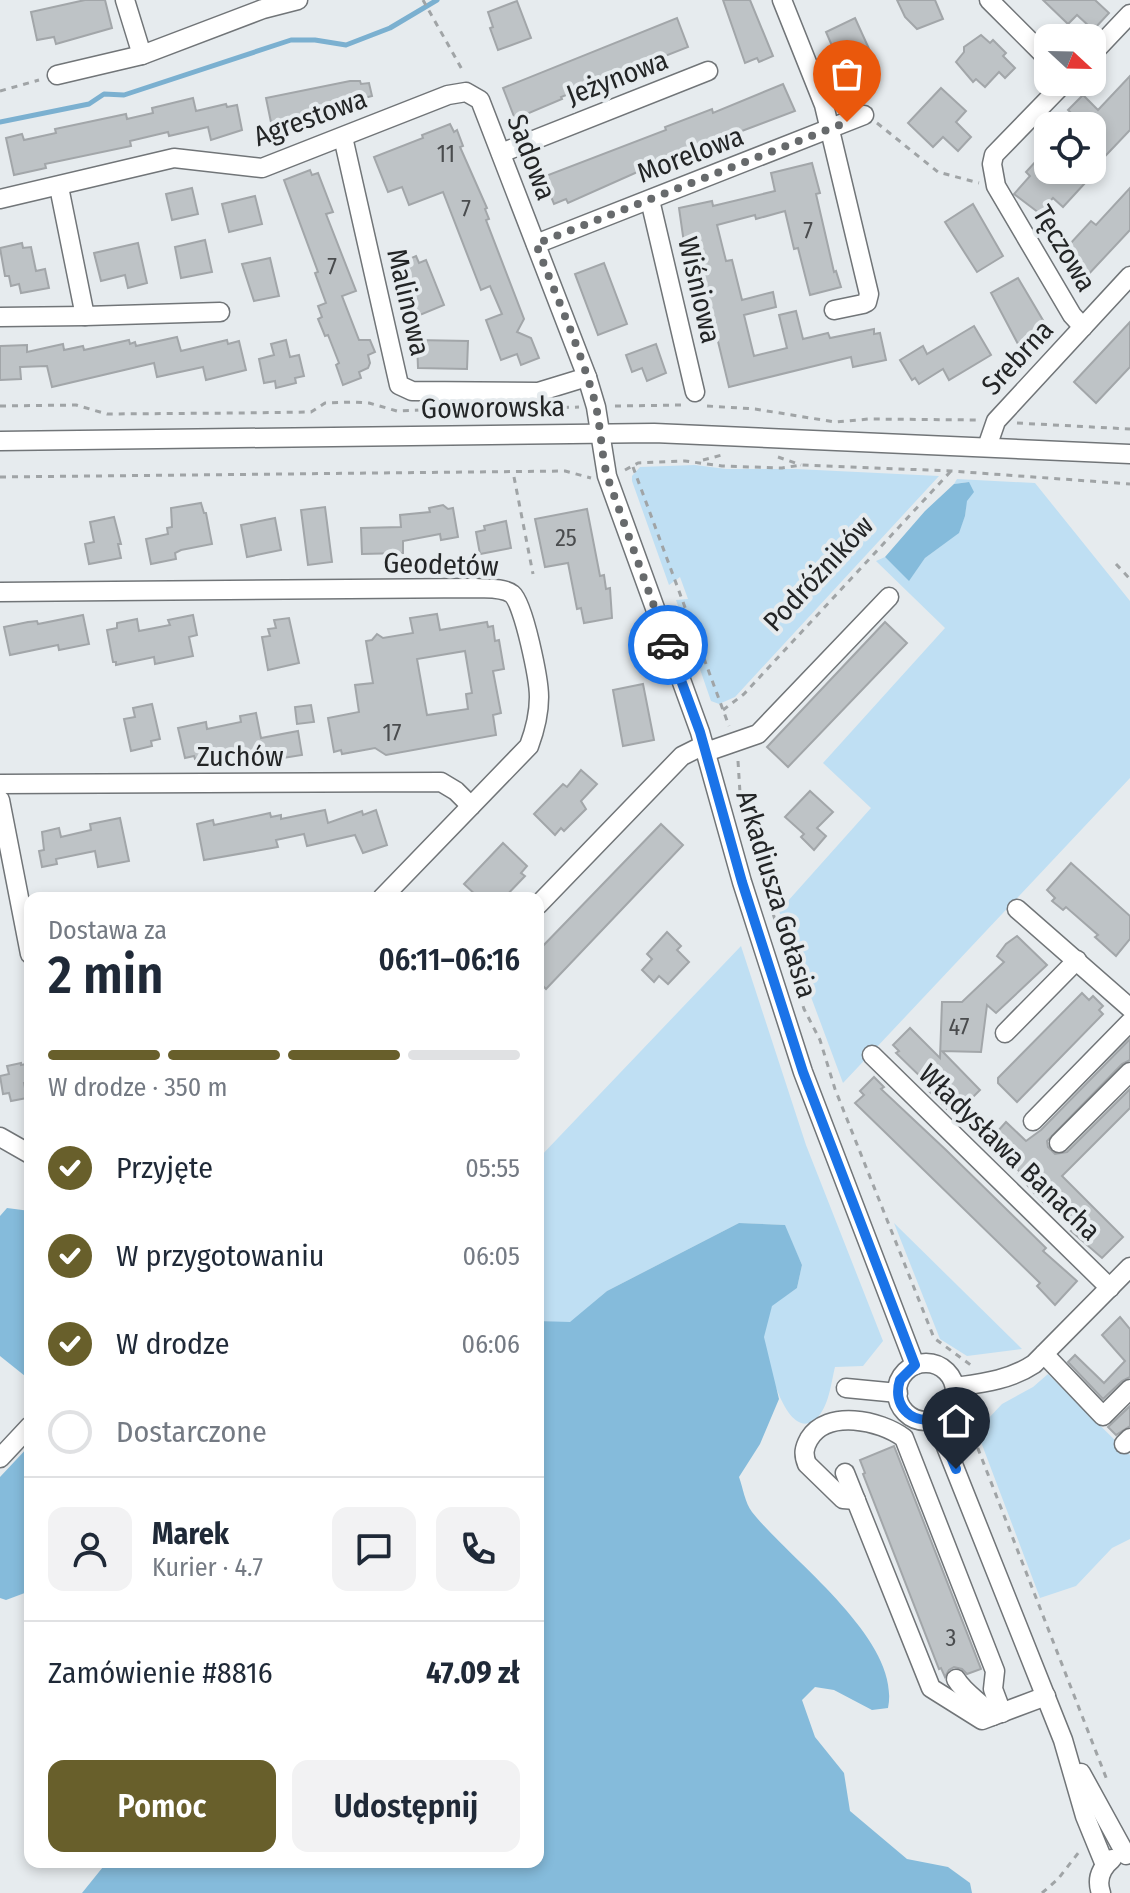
<!DOCTYPE html>
<html lang="pl">
<head>
<meta charset="utf-8">
<style>
	:root { --surface:#fff; --page:#f2f2f3; --text:#1f2937; --muted:#747a83; --line:#e0e1e3; --accent:#685f2b }
	body { margin:0; font-family:"Fira Sans Condensed",sans-serif; background:var(--page); color:var(--text); height:100vh; display:flex; flex-direction:column; font-size:30px; white-space:nowrap }
	* { box-sizing:border-box; margin:0 }
	p { font-size:26px; color:var(--muted) }
	.icon { flex:none; width:44px; height:44px; fill:none; stroke:currentColor; stroke-width:2; stroke-linecap:round; stroke-linejoin:round }
	.map { position:relative; flex:1; overflow:hidden }
	.sheet { position:absolute; left:24px; top:892px; width:520px; height:976px; display:flex; flex-direction:column; background:var(--surface); border-radius:16px; box-shadow:0 4px 12px #0003 }
	.sheet>* { flex:none }
	.needle { width:52px; rotate:112deg }
	.fabs { position:absolute; left:1034px; top:24px; display:grid; gap:16px }
	.fabs a { display:grid; place-items:center; width:72px; height:72px; border-radius:16px; background:var(--surface); box-shadow:0 4px 12px #0003; font-size:40px }
	.pin { position:absolute; display:grid; place-items:center; width:68px; height:68px; color:#fff; margin:-82px -34px; border-radius:50% 50% 50% 0; rotate:-45deg; box-shadow:0 0 8px #0007 }
	.pin .icon { rotate:45deg }
	.courier { position:absolute; display:grid; place-items:center; width:80px; height:80px; margin:-40px; border:6px solid #1a73e8; border-radius:50%; background:#fff; color:#222; box-shadow:0 2px 10px #0007 }
	.summary em { font-style:normal; font-weight:600 }
	.summary div { display:flex; flex-direction:column-reverse }
	.summary { display:flex; align-items:center; justify-content:space-between; height:136px; padding:0 24px }
	h1 { font-size:52px; font-weight:600; line-height:60px }
	.bar { display:grid; grid-template-columns:repeat(4,1fr); gap:12px 8px; align-content:center; height:96px; padding:0 24px }
	.bar i { height:10px; border-radius:6px; background:var(--line) }
	.bar .selected { background:var(--accent) }
	.bar p { grid-column:span 4 }
	.line { display:flex; align-items:center; gap:20px; padding:0 24px; border-top:2px solid var(--line) }
	.line div { flex:1 }
	.round { display:grid; place-items:center; flex:none; width:84px; height:84px; border-radius:16px; background:var(--page) }
	ol { padding:0 24px; list-style:none }
	li { display:flex; align-items:center; gap:24px; height:88px }
	li p { margin-inline-start:auto }
	li .icon { padding:8px; border-radius:50%; background:var(--accent); color:#fff; stroke-width:4 }
	li:last-child { color:var(--muted) }
	li i { width:44px; height:44px; border:4px solid var(--line); border-radius:50% }
	.cta { display:flex; gap:16px; margin-top:auto; padding:16px 24px }
	.cta a { flex:1; height:92px; border-radius:16px; background:var(--accent); color:#fff; font-size:32px; font-weight:600; line-height:92px; text-align:center }
	.cta a+a { background:var(--page); color:var(--text) }
	.map>svg:first-child { display:block }
	.green { fill:#bfdff3 }
	.forest { fill:#85bbdb }
	.lines { fill:none; stroke-linecap:round; stroke-linejoin:round }
	.stream { stroke:#7bb0d0; stroke-width:5 }
	.building { fill:#bec3c6; stroke:#a2a6a9; stroke-width:2; fill-rule:evenodd }
	.minor-casing { stroke:#717578; stroke-width:21 }
	.path { stroke:#a0a4a6; stroke-width:3; stroke-dasharray:6 6; stroke-linecap:butt }
	.minor { stroke:#fff; stroke-width:18 }
	.done { stroke:#676a6c; stroke-width:8; stroke-dasharray:0 14.4 }
	.route { stroke:#1a73e8; stroke-width:10 }
	.labels { text-anchor:middle; stroke-width:8; stroke-linejoin:round; paint-order:stroke }
	.number-label { font-size:24px; fill:#4a4c4e }
	.street-label { font-size:28px; fill:#232526; stroke:#e6ebee }
</style>
</head>
<body>
<div class="map">
<svg width="1130" height="1893" viewBox="0 0 1130 1893">
	<rect width="100%" height="100%" fill="#e6ebee"/>
	<g class="green">
		<polygon points="695,465 726,469 796,469 939,476 735,697 719,704 711,701 676,600 688,599 680,577 669,585 632,481 632,476 640,467"/>
		<polygon points="957,479 1035,483 1130,601 1130,778 843,1083 779,911 871,808 823,763 945,628 876,561 885,557 909,580 925,558 958,533 965,516 968,482 954,484"/>
		<path d="M741,946L806,1145L883,1341L863,1366L835,1367C831,1383 829,1407 816,1419C786,1445 764,1354 764,1336C764,1326 769,1315 772,1305L797,1288L802,1265L784,1225L739,1223L607,1291L570,1323L538,1321V1159Z"/>
		<polygon points="894,1223 1022,1349 967,1356 940,1339"/>
		<polygon points="1048,1374 1130,1455 1130,1539 1112,1548 1076,1586 1040,1598 981,1442 985,1422 1002,1404 1033,1387"/>
	</g>
	<g class="forest">
		<polygon points="969,482 974,492 967,501 965,516 959,533 925,558 909,581 885,557 925,511 954,484"/>
		<polygon points="7,1208 30,1211 30,1380 0,1356 0,1216"/>
		<path d="M739,1223L785,1225L802,1265L797,1288L772,1306L764,1337L779,1399L760,1444L739,1477C743,1488 745,1503 752,1512C790,1560 902,1640 888,1708L872,1710L834,1690L815,1687L802,1700L815,1737L844,1773L850,1811L907,1859L948,1867L970,1883L972,1893H82L107,1862H538V1321L570,1322L607,1291Z"/>
		<polygon points="30,1445 30,1591 6,1600 0,1598 0,1477"/>
	</g>
	<g class="lines">
		<polyline class="stream" points="0,122 89,104 104,94 124,95 291,40 315,40 346,45 390,28 437,0"/>
	</g>
	<g class="building">
		<polygon points="85,0 105,0 112,28 56,44 54,37 37,40 31,12"/>
		<polygon points="723,0 750,0 773,56 759,62 757,58 745,63"/>
		<polygon points="897,0 935,0 943,19 917,29 905,17"/>
		<polygon points="1043,0 1095,0 1109,13 1096,27 1090,27 1077,15 1068,24"/>
		<polygon points="517,1 531,38 498,50 490,28 493,27 488,12"/>
		<polygon points="677,18 688,47 561,97 562,99 515,119 503,88"/>
		<polygon points="855,18 875,62 845,76 826,32"/>
		<polygon points="981,35 990,43 993,40 1006,53 1003,56 1015,68 1005,78 999,72 985,87 976,79 973,82 956,62 964,52 964,47"/>
		<polygon points="1130,76 1130,130 1092,170 1092,126 1085,126 1068,110 1083,95 1098,110"/>
		<polygon points="350,81 360,81 361,84 369,83 372,96 364,98 364,102 355,104 355,106 303,118 305,125 273,132 266,98"/>
		<polygon points="783,84 795,111 662,161 568,203 566,199 554,204 543,177 666,130 665,127 712,109 713,113"/>
		<polygon points="941,88 966,111 956,122 971,137 958,151 943,137 933,147 908,123"/>
		<polygon points="193,98 196,111 226,104 227,107 237,105 242,130 211,140 208,127 169,136 168,132 130,141 131,146 45,164 46,168 14,175 6,138 22,134 24,140 56,133 55,129 126,114 127,119 153,113 152,108"/>
		<polygon points="450,124 454,132 457,130 463,146 460,147 487,208 485,209 489,219 486,220 524,319 517,332 531,338 539,358 521,365 517,354 501,360 486,320 502,314 490,286 481,290 443,192 409,205 402,187 388,192 374,157 423,138 422,135"/>
		<polygon points="1048,148 1048,170 1092,170 1083,179 1086,182 1063,207 1053,198 1039,213 1014,194 1030,176 1026,172"/>
		<polygon points="812,163 820,193 816,194 834,272 836,271 841,287 810,295 798,248 794,249 785,211 756,219 755,215 717,225 726,261 732,260 742,300 773,292 776,307 744,315 754,356 787,348 779,315 796,311 803,339 828,333 830,338 874,329 874,334 880,333 886,360 853,367 851,357 729,387 696,250 689,252 687,243 684,243 679,208 712,201 713,206 775,191 771,173"/>
		<polygon points="310,170 312,175 318,173 333,212 326,214 356,291 342,296 359,340 370,340 375,352 368,355 370,363 368,368 359,372 361,378 343,385 336,365 339,363 328,335 325,336 318,319 322,317 318,306 326,303 315,273 318,272 284,180"/>
		<polygon points="192,188 198,214 172,220 166,194"/>
		<polygon points="1130,188 1130,230 1085,278 1063,257 1072,248 1069,245 1091,221 1096,225"/>
		<polygon points="255,196 262,224 229,232 222,204"/>
		<polygon points="973,204 1003,256 977,272 945,222"/>
		<polygon points="205,240 212,272 181,278 175,247"/>
		<polygon points="22,243 23,248 31,247 36,271 45,269 49,288 21,293 19,284 11,286 9,276 5,276 0,248"/>
		<polygon points="138,243 147,283 128,288 125,275 101,281 94,253"/>
		<polygon points="416,256 419,263 426,260 444,305 415,317 399,284 401,283 397,272 403,270 400,263"/>
		<polygon points="270,258 279,296 254,301 242,264"/>
		<polygon points="604,263 627,324 598,335 575,274"/>
		<polygon points="1018,278 1047,327 1018,344 991,293"/>
		<polygon points="1130,322 1130,367 1096,403 1074,382"/>
		<polygon points="974,326 991,355 949,380 943,369 919,384 915,378 912,380 900,360 923,346 927,354"/>
		<polygon points="177,337 181,351 227,340 228,344 239,341 246,370 206,380 203,367 157,377 154,363 52,387 47,366 20,367 21,379 0,380 0,346 27,345 27,352 63,344 64,350 83,346 84,350 129,340 130,344 135,342 136,346"/>
		<polygon points="286,340 290,357 299,355 304,376 295,378 296,383 276,388 275,381 264,383 259,359 274,355 271,344"/>
		<polygon points="417,340 468,341 467,369 418,368"/>
		<polygon points="656,344 666,373 647,381 642,368 632,372 626,355"/>
		<polygon points="201,503 204,513 206,513 212,544 181,550 175,553 176,559 151,564 146,539 168,534 167,528 172,527 171,508"/>
		<polygon points="443,505 448,509 453,508 458,537 441,540 440,534 403,541 403,553 362,554 361,528 401,527 400,515 430,512 429,508"/>
		<polygon points="325,507 332,562 308,565 301,510"/>
		<polygon points="587,509 600,576 604,575 606,589 610,588 612,618 584,623 581,608 577,609 568,563 545,567 535,519"/>
		<polygon points="114,517 121,544 118,544 121,558 89,564 85,544 94,542 90,522"/>
		<polygon points="275,518 281,550 247,557 241,525"/>
		<polygon points="506,521 511,548 480,554 476,532 485,530 484,526"/>
		<path d="M437,614L440,630L487,622L488,627L493,626L495,641L499,640L504,669L493,671L501,713L493,715L496,735L386,755L375,748L342,754L341,750L334,752L328,718L359,712L355,685L373,683L366,641L372,640L377,634L383,638L413,633L410,618ZM465,651L472,693L466,694L468,709L427,715L417,659Z"/>
		<polygon points="83,615 89,644 59,650 58,645 10,655 4,627 28,622 37,621 38,624"/>
		<polygon points="193,615 197,635 189,637 193,656 155,664 154,657 116,665 116,662 113,662 107,630 117,628 117,623 137,619 139,631 170,625 168,620"/>
		<polygon points="289,618 299,663 268,670 262,637 270,636 268,629 276,628 274,620"/>
		<polygon points="885,622 907,643 788,767 767,747"/>
		<polygon points="643,684 654,740 623,746 613,690"/>
		<polygon points="152,704 160,739 151,741 152,746 131,751 124,719 135,717 133,708"/>
		<polygon points="311,705 314,722 297,724 295,707"/>
		<polygon points="256,713 261,738 298,731 302,755 276,759 274,750 248,755 248,751 235,754 234,750 195,759 194,756 185,758 178,728 206,722 207,729 241,722 240,716"/>
		<polygon points="581,770 597,784 581,801 586,809 564,831 561,828 555,835 534,814 563,784 567,787"/>
		<polygon points="810,791 833,812 817,828 826,836 814,850 801,837 804,834 785,817"/>
		<polygon points="325,810 328,823 362,811 363,815 376,810 387,845 363,853 355,835 307,846 304,834 276,840 278,847 204,860 197,824 213,820 214,825 270,813 271,817 281,815 281,819"/>
		<polygon points="120,818 129,861 98,867 95,851 56,859 57,864 42,867 39,851 44,850 42,832 59,828 61,837 91,830 90,824"/>
		<polygon points="661,824 683,845 546,989 538,981 538,951"/>
		<polygon points="503,843 527,866 521,873 525,876 504,898 479,898 464,884"/>
		<polygon points="1071,863 1130,916 1130,939 1116,956 1095,937 1098,935 1066,907 1063,910 1052,901 1055,898 1047,890"/>
		<polygon points="667,932 681,946 677,950 689,962 668,984 659,976 654,982 642,970 652,959 647,954"/>
		<polygon points="1017,936 1047,965 996,1013 987,1005 981,1052 942,1051 980,1090 957,1113 950,1107 947,1109 925,1087 928,1084 896,1053 899,1051 893,1045 910,1028 940,1058 942,1002 962,1002 1004,962 997,956 1006,944"/>
		<polygon points="1082,993 1089,1000 1093,996 1103,1006 1099,1010 1103,1014 1017,1102 998,1083 998,1078"/>
		<polygon points="1130,1039 1130,1060 1122,1064 1047,1141 1048,1147 1055,1154 1067,1152 1130,1089 1130,1108 1062,1176 1123,1237 1102,1258 1071,1231 1073,1229 1067,1221 1046,1201 1044,1203 1034,1193 1018,1174 1020,1172 988,1142 1006,1122 1026,1141 1041,1130"/>
		<polygon points="21,1063 21,1065 26,1064 30,1081 24,1083 27,1098 11,1101 9,1093 3,1094 0,1076 9,1074 7,1066"/>
		<polygon points="874,1077 884,1087 881,1089 946,1150 1046,1248 1043,1251 1077,1281 1055,1305 1037,1286 1040,1283 855,1103 864,1095 860,1091"/>
		<polygon points="1120,1317 1130,1329 1130,1377 1122,1381 1103,1399 1068,1362 1075,1355 1104,1383 1125,1361 1102,1335"/>
		<polygon points="1130,1406 1130,1426 1116,1435 1108,1427"/>
		<polygon points="894,1446 981,1669 967,1674 962,1669 954,1667 949,1670 945,1677 941,1668 939,1669 863,1474 865,1473 860,1460"/>
	</g>
	<g class="lines">
		<g class="minor-casing">
			<g id="minor">
				<polyline points="125,0 142,55"/>
				<polyline points="782,0 824,105 869,294 867,302 863,304 834,310"/>
				<polyline points="989,0 1048,59"/>
				<polyline points="1092,54 1130,14"/>
				<polyline points="57,75 142,55 263,9 298,0"/>
				<polyline points="1065,82 994,155 992,164 996,186 1072,315 1083,327"/>
				<polyline points="343,137 399,385 412,391 538,392 587,377"/>
				<polyline points="501,153 708,71"/>
				<polyline points="59,187 85,316 220,312"/>
				<polyline points="0,199 174,158 262,168 448,95 466,92 480,100 587,377 596,407 607,476 700,732 742,882 803,1072 915,1365"/>
				<polyline points="650,200 695,392"/>
				<polyline points="536,244 864,115"/>
				<polyline points="0,317 85,316"/>
				<polyline points="0,441 654,433 1130,454"/>
				<polyline points="987,447 996,421 1130,276"/>
				<path d="M0,592L475,588C487,589 502,587 512,594C524,604 539,680 539,697C539,714 535,730 529,746L382,898"/>
				<polyline points="706,752 758,734 889,597"/>
				<polyline points="0,784 441,782 456,791 471,806"/>
				<polyline points="0,800 30,954"/>
				<polyline points="538,905 682,756 704,745"/>
				<polyline points="1017,909 1130,1008"/>
				<polyline points="1005,1033 1077,960"/>
				<polyline points="872,1055 1110,1288"/>
				<polyline points="1033,1121 1130,1022"/>
				<polyline points="0,1137 30,1154"/>
				<polyline points="1059,1143 1130,1072"/>
				<polyline points="1044,1354 1103,1416 1130,1389"/>
				<circle cx="926" cy="1392" r="29"/>
				<path d="M955,1387C983,1383 1010,1380 1034,1364L1130,1267"/>
				<polyline points="846,1388 898,1393"/>
				<polyline points="935,1419 1063,1740 1085,1816 1105,1865"/>
				<polyline points="1124,1444 1130,1438"/>
				<polyline points="0,1458 30,1426"/>
				<polyline points="845,1473 931,1688 982,1720 1046,1696"/>
				<path d="M856,1500L843,1499L807,1464C803,1454 804,1448 809,1439C827,1409 880,1420 904,1438L995,1671L993,1689L1002,1713"/>
				<path d="M956,1679C964,1693 982,1703 993,1716"/>
				<polyline points="1081,1773 1126,1855"/>
				<path d="M1101,1893C1096,1879 1101,1868 1112,1859"/>
			</g>
		</g>
		<g class="path">
			<polyline points="423,0 464,73"/>
			<polyline points="0,91 39,80"/>
			<polyline points="877,123 938,172 979,183"/>
			<polyline points="0,406 76,405 107,414 238,413 311,412 325,403 354,402 369,403 397,411 423,410"/>
			<polyline points="615,406 683,405"/>
			<polyline points="707,406 755,409 835,422 869,419 978,420"/>
			<polyline points="551,408 579,407"/>
			<polyline points="1017,423 1130,429"/>
			<polyline points="778,457 801,465"/>
			<polyline points="703,460 722,455"/>
			<polyline points="633,467 729,726"/>
			<polyline points="625,470 638,463 685,461 722,466 782,468 801,465 951,471 1130,484"/>
			<polyline points="0,477 565,471 591,478"/>
			<polyline points="514,477 533,574"/>
			<polyline points="1116,564 1130,579"/>
			<polyline points="723,710 744,694 951,471"/>
			<polyline points="738,761 741,809"/>
			<polyline points="766,892 804,1009 820,1040 835,1089 934,1338 972,1366"/>
			<polyline points="978,1401 980,1417 975,1441 1107,1780"/>
			<polyline points="1042,1893 1058,1879 1079,1852"/>
		</g>
		<use href="#minor" class="minor"/>
	</g>
	<g class="lines">
		<path class="done" d="M668,645L607,476C601,452 601,427 595,402C580,348 556,296 536,244L847,122"/>
		<path class="route" d="M668,645L700,732L742,882L803,1072L915,1365L900,1380C892,1405 910,1424 935,1419L956,1469"/>
	</g>
	<g class="labels">
		<g class="number-label">
			<text x="446" y="162">11</text>
			<text x="466" y="217">7</text>
			<text x="808" y="239">7</text>
			<text x="332" y="275">7</text>
			<text x="566" y="546">25</text>
			<text x="392" y="741">17</text>
			<text x="959" y="1035">47</text>
			<text x="951" y="1646">3</text>
		</g>
		<g class="street-label">
			<text transform="translate(617 77) rotate(-21)" y="10">Jeżynowa</text>
			<text transform="translate(310 117) rotate(-20)" y="10">Agrestowa</text>
			<text transform="translate(690 154) rotate(-21)" y="10">Morelowa</text>
			<text transform="translate(532 157) rotate(69)" y="10">Sadowa</text>
			<text transform="translate(1065 248) rotate(59)" y="10">Tęczowa</text>
			<text transform="translate(700 290) rotate(77)" y="10">Wiśniowa</text>
			<text transform="translate(409 302) rotate(77)" y="10">Malinowa</text>
			<text transform="translate(1017 357) rotate(-47)" y="10">Srebrna</text>
			<text transform="translate(493 407) rotate(-1)" y="10">Goworowska</text>
			<text transform="translate(441 564) rotate(2)" y="10">Geodetów</text>
			<text transform="translate(818 573) rotate(-47)" y="10">Podróżników</text>
			<text x="240" y="766">Zuchów</text>
			<text transform="translate(777 894) rotate(73)" y="10">Arkadiusza Gołasia</text>
			<text transform="translate(1010 1152) rotate(44)" y="10">Władysława Banacha</text>
		</g>
	</g>
</svg>
<div class="fabs">
<a><svg class="needle" viewBox="-14 -14 28 28"><path d="M0-13l5 13h-10z" fill="#e53935"/><path d="M0 13l5-13h-10z" fill="#747a83"/></svg></a>
<a><svg class="icon" aria-label="locate" viewBox="0 0 24 24"><circle cx="12" cy="12" r="6"/><path d="M12 2v4M12 18v4M2 12h4M18 12h4"/></svg></a>
</div>
<div class="pin" style="left:847px;top:122px;background:#ea580c"><svg class="icon" aria-label="bag" viewBox="0 0 24 24"><path d="M5 8h14l-1 12H6zM9 8a3 3 0 0 1 6 0"/></svg></div>
<div class="pin" style="left:956px;top:1469px;background:#1f2937"><svg class="icon" aria-label="home" viewBox="0 0 24 24"><path d="M3 11l9-7 9 7M6 9v11h12V9"/></svg></div>
<div class="courier" style="left:668px;top:645px"><svg class="icon" aria-label="car" viewBox="0 0 24 24"><path d="M5 17H2v-5l4-1 3-4h7l3 4 3 1v5h-3M9 17h6M6 11h13"/><circle cx="7" cy="17" r="2"/><circle cx="17" cy="17" r="2"/></svg></div>
<section class="sheet">
<div class="summary"><div><h1>2 min</h1><p>Dostawa za</p></div><em>06:11–06:16</em></div>
<div class="bar"><i class="selected"></i><i class="selected"></i><i class="selected"></i><i></i><p>W drodze · 350 m</p></div>
<ol>
<li><svg class="icon" aria-label="check" viewBox="0 0 24 24"><path d="M5 12l5 5 9-10"/></svg>Przyjęte<p>05:55</p></li>
<li><svg class="icon" aria-label="check" viewBox="0 0 24 24"><path d="M5 12l5 5 9-10"/></svg>W przygotowaniu<p>06:05</p></li>
<li><svg class="icon" aria-label="check" viewBox="0 0 24 24"><path d="M5 12l5 5 9-10"/></svg>W drodze<p>06:06</p></li>
<li><i></i>Dostarczone</li>
</ol>
<div class="line" style="height:144px"><a class="round"><svg class="icon" aria-label="person" viewBox="0 0 24 24"><circle cx="12" cy="8" r="4"/><path d="M4 21q1-7 8-7t8 7"/></svg></a><div><b>Marek</b><p>Kurier · 4.7</p></div><a class="round"><svg class="icon" aria-label="chat" viewBox="0 0 24 24"><path d="M4 5h16v11H9l-5 4z"/></svg></a><a class="round"><svg class="icon" aria-label="phone" viewBox="0 0 24 24"><path d="M5 4h4l2 5-3 2q2 4 5 5l2-3 5 2v4C11 20 4 13 5 4z"/></svg></a></div>
<div class="line" style="height:104px"><div>Zamówienie #8816</div><b>47.09 zł</b></div>
<div class="cta"><a>Pomoc</a><a>Udostępnij</a></div>
</section>
</div>
</body>
</html>
